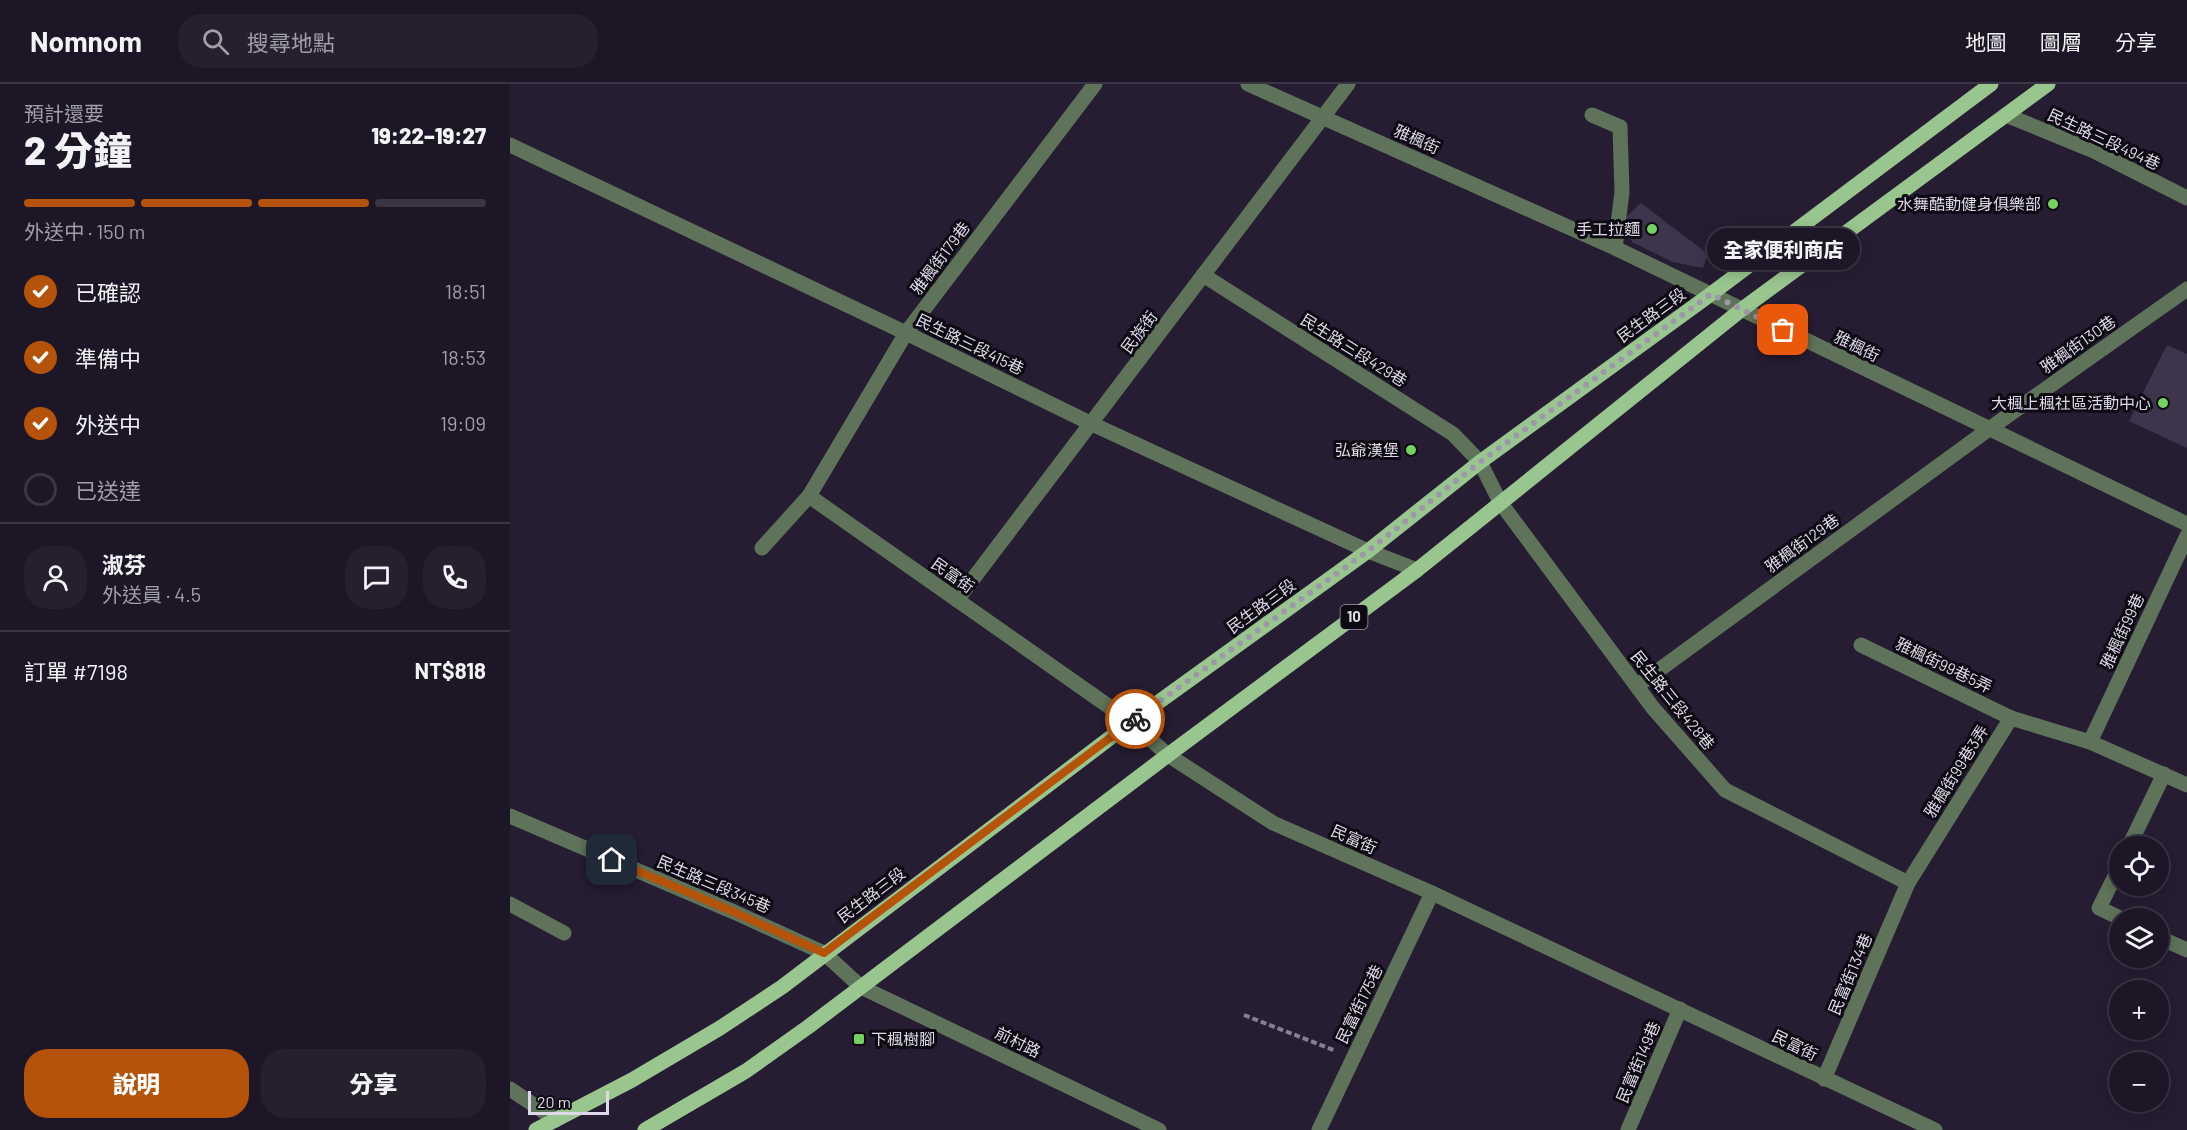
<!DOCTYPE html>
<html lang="zh-TW">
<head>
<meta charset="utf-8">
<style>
	:root { --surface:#1c1626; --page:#251f2e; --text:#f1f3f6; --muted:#a09fa7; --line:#3a3543; --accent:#b45309 }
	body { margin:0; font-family:Barlow,"Noto Sans TC",sans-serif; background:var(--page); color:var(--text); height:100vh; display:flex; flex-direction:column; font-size:22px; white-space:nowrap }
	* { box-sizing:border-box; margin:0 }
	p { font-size:20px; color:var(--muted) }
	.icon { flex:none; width:33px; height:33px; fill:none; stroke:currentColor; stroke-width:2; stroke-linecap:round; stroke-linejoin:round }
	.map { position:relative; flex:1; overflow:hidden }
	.side { display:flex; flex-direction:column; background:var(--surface); width:510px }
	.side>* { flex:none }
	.buttons { position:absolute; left:1599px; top:752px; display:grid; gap:12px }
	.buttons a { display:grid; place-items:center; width:60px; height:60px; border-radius:50%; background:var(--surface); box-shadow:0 3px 15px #0003,0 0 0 2px var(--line); font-size:30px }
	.scale { position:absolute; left:18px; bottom:15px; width:81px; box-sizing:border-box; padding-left:6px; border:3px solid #ded9e8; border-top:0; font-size:16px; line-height:21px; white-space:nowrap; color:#ded9e8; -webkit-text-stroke:4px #0e0a13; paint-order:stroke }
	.pin { position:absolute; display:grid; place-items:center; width:51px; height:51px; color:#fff; margin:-26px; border-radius:12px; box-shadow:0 3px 9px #0006 }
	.courier { position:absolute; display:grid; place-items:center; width:60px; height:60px; margin:-30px; border:4px solid #b45309; border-radius:50%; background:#fff; color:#222; box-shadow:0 2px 8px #0007 }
	.bubble { position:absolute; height:42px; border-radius:21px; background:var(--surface); box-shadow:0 3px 15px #0003,0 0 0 2px var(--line); font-size:20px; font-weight:800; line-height:42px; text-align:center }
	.head em { font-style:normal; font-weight:800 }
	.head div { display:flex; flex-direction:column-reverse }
	.head { display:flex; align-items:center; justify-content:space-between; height:102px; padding:0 24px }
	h1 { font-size:39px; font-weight:800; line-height:45px }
	.bar { display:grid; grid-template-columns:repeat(4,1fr); gap:9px 6px; align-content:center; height:72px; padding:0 24px }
	.bar i { height:8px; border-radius:4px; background:var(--line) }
	.bar .on { background:var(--accent) }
	.bar p { grid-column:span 4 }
	.line { display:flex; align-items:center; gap:15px; padding:0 24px; border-top:2px solid var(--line) }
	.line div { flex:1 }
	.round { display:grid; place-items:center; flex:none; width:63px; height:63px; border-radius:24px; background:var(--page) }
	ol { padding:0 24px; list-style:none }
	li { display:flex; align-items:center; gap:18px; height:66px }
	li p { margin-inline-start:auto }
	li .icon { padding:6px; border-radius:50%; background:var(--accent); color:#fff; stroke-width:4 }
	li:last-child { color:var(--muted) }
	li i { width:33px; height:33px; border:3px solid var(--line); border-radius:50% }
	.action { display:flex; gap:12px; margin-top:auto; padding:12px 24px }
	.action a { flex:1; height:69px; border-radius:24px; background:var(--accent); color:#fff; font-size:24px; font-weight:800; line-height:69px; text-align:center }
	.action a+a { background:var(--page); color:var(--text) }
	header { display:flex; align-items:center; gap:36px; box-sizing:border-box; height:84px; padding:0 30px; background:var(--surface); border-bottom:2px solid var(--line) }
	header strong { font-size:28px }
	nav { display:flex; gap:33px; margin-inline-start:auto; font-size:21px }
	.search { width:420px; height:54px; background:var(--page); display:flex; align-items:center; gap:15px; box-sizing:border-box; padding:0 21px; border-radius:24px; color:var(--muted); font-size:22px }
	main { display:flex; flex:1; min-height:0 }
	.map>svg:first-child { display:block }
	.building { fill:#3e354c }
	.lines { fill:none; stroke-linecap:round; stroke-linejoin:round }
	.path { stroke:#867f91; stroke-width:4; stroke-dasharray:6 3; stroke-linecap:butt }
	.minor { stroke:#5e7359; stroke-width:15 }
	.major { stroke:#99c68f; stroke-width:15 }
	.done { stroke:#9e97a9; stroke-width:6; stroke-dasharray:0 10.8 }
	.route { stroke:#b45309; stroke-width:8 }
	.poi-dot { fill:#73d25d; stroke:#0e0a13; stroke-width:2 }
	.labels { text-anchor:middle; stroke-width:6; stroke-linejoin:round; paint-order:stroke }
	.shield { fill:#0e0a13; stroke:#a09ba8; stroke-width:1.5 }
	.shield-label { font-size:15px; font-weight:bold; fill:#ded9e8 }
	.street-label { font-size:16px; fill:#ded9e8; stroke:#0e0a13 }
	.poi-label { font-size:16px; fill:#ded9e8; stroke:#0e0a13; text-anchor:end }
</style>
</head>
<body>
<header>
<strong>Nomnom</strong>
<div class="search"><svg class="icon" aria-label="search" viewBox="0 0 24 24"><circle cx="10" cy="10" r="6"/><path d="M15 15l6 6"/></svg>搜尋地點</div>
<nav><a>地圖</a><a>圖層</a><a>分享</a></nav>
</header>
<main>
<section class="side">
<div class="head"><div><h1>2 分鐘</h1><p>預計還要</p></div><em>19:22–19:27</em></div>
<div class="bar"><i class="on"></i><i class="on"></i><i class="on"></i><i></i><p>外送中 · 150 m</p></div>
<ol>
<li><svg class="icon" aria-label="check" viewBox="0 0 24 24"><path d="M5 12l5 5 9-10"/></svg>已確認<p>18:51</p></li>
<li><svg class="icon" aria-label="check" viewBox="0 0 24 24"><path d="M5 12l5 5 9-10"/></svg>準備中<p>18:53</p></li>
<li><svg class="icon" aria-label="check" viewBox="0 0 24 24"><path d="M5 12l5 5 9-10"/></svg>外送中<p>19:09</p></li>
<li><i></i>已送達</li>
</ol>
<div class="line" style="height:108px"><a class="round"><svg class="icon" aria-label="person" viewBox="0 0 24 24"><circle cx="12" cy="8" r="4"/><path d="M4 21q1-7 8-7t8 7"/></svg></a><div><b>淑芬</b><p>外送員 · 4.5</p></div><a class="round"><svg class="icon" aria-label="chat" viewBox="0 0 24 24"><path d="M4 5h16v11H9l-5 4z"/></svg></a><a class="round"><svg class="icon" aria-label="phone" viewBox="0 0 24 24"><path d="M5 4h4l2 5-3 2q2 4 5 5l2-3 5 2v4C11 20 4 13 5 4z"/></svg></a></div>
<div class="line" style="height:78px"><div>訂單 #7198</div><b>NT$818</b></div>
<div class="action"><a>說明</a><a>分享</a></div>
</section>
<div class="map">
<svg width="1677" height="1046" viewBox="0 0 1677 1046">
	<rect width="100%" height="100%" fill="#261d33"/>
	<g class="building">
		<polygon points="1131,119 1198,170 1193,184 1163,178 1122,158 1116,133"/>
		<polygon points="1657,261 1677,270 1677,364 1619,337"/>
	</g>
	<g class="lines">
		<polyline class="path" points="734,931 826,967"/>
		<g class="minor">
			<polyline points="738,0 1105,164 1677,440"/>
			<polyline points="1082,31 1110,43 1112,108 1105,164"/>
			<polyline points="1496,31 1584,67 1677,114"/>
			<polyline points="0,61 396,249 582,340 858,467 907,486"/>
			<polyline points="693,191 943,350 970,378 990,418 1143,624 1215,706 1398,799"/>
			<polyline points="299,412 621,638 658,671 763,739 922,809 1425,1046"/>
			<polyline points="252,464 299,412 396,249 585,0"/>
			<polyline points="447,516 838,0"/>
			<polyline points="1351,561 1501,634"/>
			<polyline points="1127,602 1479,345 1677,205"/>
			<polyline points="1580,658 1677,452"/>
			<polyline points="0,732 224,828 314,869 351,903 649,1046"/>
			<polyline points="1619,762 1654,690"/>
			<polyline points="1610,782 1589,824 1610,834"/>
			<polyline points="0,820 54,849"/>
			<polyline points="1648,853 1677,866"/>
			<polyline points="1314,995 1398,799 1501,634 1580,658 1677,701"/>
			<polyline points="0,1005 46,1036"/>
			<polyline points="809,1046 922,809"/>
			<polyline points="1118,1046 1170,925"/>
		</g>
		<g class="major">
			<polyline points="26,1046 122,996 210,944 272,903 621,638 858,467 970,378 1201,210 1481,0"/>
			<polyline points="135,1046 236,987 298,943 658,671 907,486 1231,226 1538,0"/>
		</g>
	</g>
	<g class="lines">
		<polyline class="done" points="625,635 858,467 970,378 1201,210 1273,246"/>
		<polyline class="route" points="102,776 224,828 314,869 625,635"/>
	</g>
	<g class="poi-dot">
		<circle cx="1543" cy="120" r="6"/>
		<circle cx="1142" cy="145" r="6"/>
		<circle cx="1653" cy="319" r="6"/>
		<circle cx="901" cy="366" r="6"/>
		<rect x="343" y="949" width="12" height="12" rx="3"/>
	</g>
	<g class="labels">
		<rect class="shield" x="830.5" y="521" width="27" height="24" rx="4.5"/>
		<g class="shield-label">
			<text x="844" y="538">10</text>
		</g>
		<g class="street-label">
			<text transform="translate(907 55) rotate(24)" y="6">雅楓街</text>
			<text transform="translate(1594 55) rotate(25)" y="6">民生路三段494巷</text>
			<text transform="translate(430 174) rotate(-53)" y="6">雅楓街179巷</text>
			<text transform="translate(1141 231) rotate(-36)" y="6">民生路三段</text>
			<text transform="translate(629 248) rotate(-53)" y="6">民族街</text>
			<text transform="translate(460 260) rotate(26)" y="6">民生路三段415巷</text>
			<text transform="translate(1568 260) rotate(-35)" y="6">雅楓街130巷</text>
			<text transform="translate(1347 262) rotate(26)" y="6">雅楓街</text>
			<text transform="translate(844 266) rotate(32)" y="6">民生路三段429巷</text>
			<text transform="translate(1292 459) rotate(-36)" y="6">雅楓街129巷</text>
			<text transform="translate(443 491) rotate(35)" y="6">民富街</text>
			<text transform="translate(751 522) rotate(-36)" y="6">民生路三段</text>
			<text transform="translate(1612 547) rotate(-65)" y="6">雅楓街99巷</text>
			<text transform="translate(1434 581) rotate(26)" y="6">雅楓街99巷5弄</text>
			<text transform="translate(1163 616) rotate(51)" y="6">民生路三段428巷</text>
			<text transform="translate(1446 687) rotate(-58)" y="6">雅楓街99巷3弄</text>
			<text transform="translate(844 755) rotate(24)" y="6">民富街</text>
			<text transform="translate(204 800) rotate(23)" y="6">民生路三段345巷</text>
			<text transform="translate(361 811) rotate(-37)" y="6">民生路三段</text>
			<text transform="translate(1340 890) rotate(-67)" y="6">民富街134巷</text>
			<text transform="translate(849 920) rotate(-64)" y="6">民富街175巷</text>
			<text transform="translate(508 958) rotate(26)" y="6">前村路</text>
			<text transform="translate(1285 961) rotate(26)" y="6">民富街</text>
			<text transform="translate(1128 978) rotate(-67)" y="6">民富街149巷</text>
		</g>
		<g class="poi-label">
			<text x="1531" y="126">水舞酷動健身俱樂部</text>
			<text x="1130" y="151">手工拉麵</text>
			<text x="1641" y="325">大楓上楓社區活動中心</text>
			<text x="889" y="372">弘爺漢堡</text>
			<text x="361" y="961" text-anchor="start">下楓樹腳</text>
		</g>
	</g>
</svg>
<div class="buttons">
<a><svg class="icon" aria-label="locate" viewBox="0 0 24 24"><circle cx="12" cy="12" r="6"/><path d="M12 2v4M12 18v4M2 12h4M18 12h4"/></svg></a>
<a><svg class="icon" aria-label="layers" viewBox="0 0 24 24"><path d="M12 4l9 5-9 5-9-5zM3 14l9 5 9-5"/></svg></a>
<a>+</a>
<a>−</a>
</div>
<div class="scale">20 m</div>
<div class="pin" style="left:1273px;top:246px;background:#ea580c"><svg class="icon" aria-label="bag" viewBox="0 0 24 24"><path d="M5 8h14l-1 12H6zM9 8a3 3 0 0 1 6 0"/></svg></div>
<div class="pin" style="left:102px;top:776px;background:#1f2937"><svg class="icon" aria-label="home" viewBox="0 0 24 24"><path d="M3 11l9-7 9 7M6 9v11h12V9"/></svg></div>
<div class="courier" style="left:625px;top:635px"><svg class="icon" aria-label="bike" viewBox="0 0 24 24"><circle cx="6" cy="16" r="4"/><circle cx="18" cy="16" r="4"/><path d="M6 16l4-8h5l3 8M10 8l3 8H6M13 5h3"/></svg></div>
<div class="bubble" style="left:1197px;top:144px;width:153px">全家便利商店</div>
</div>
</main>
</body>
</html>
